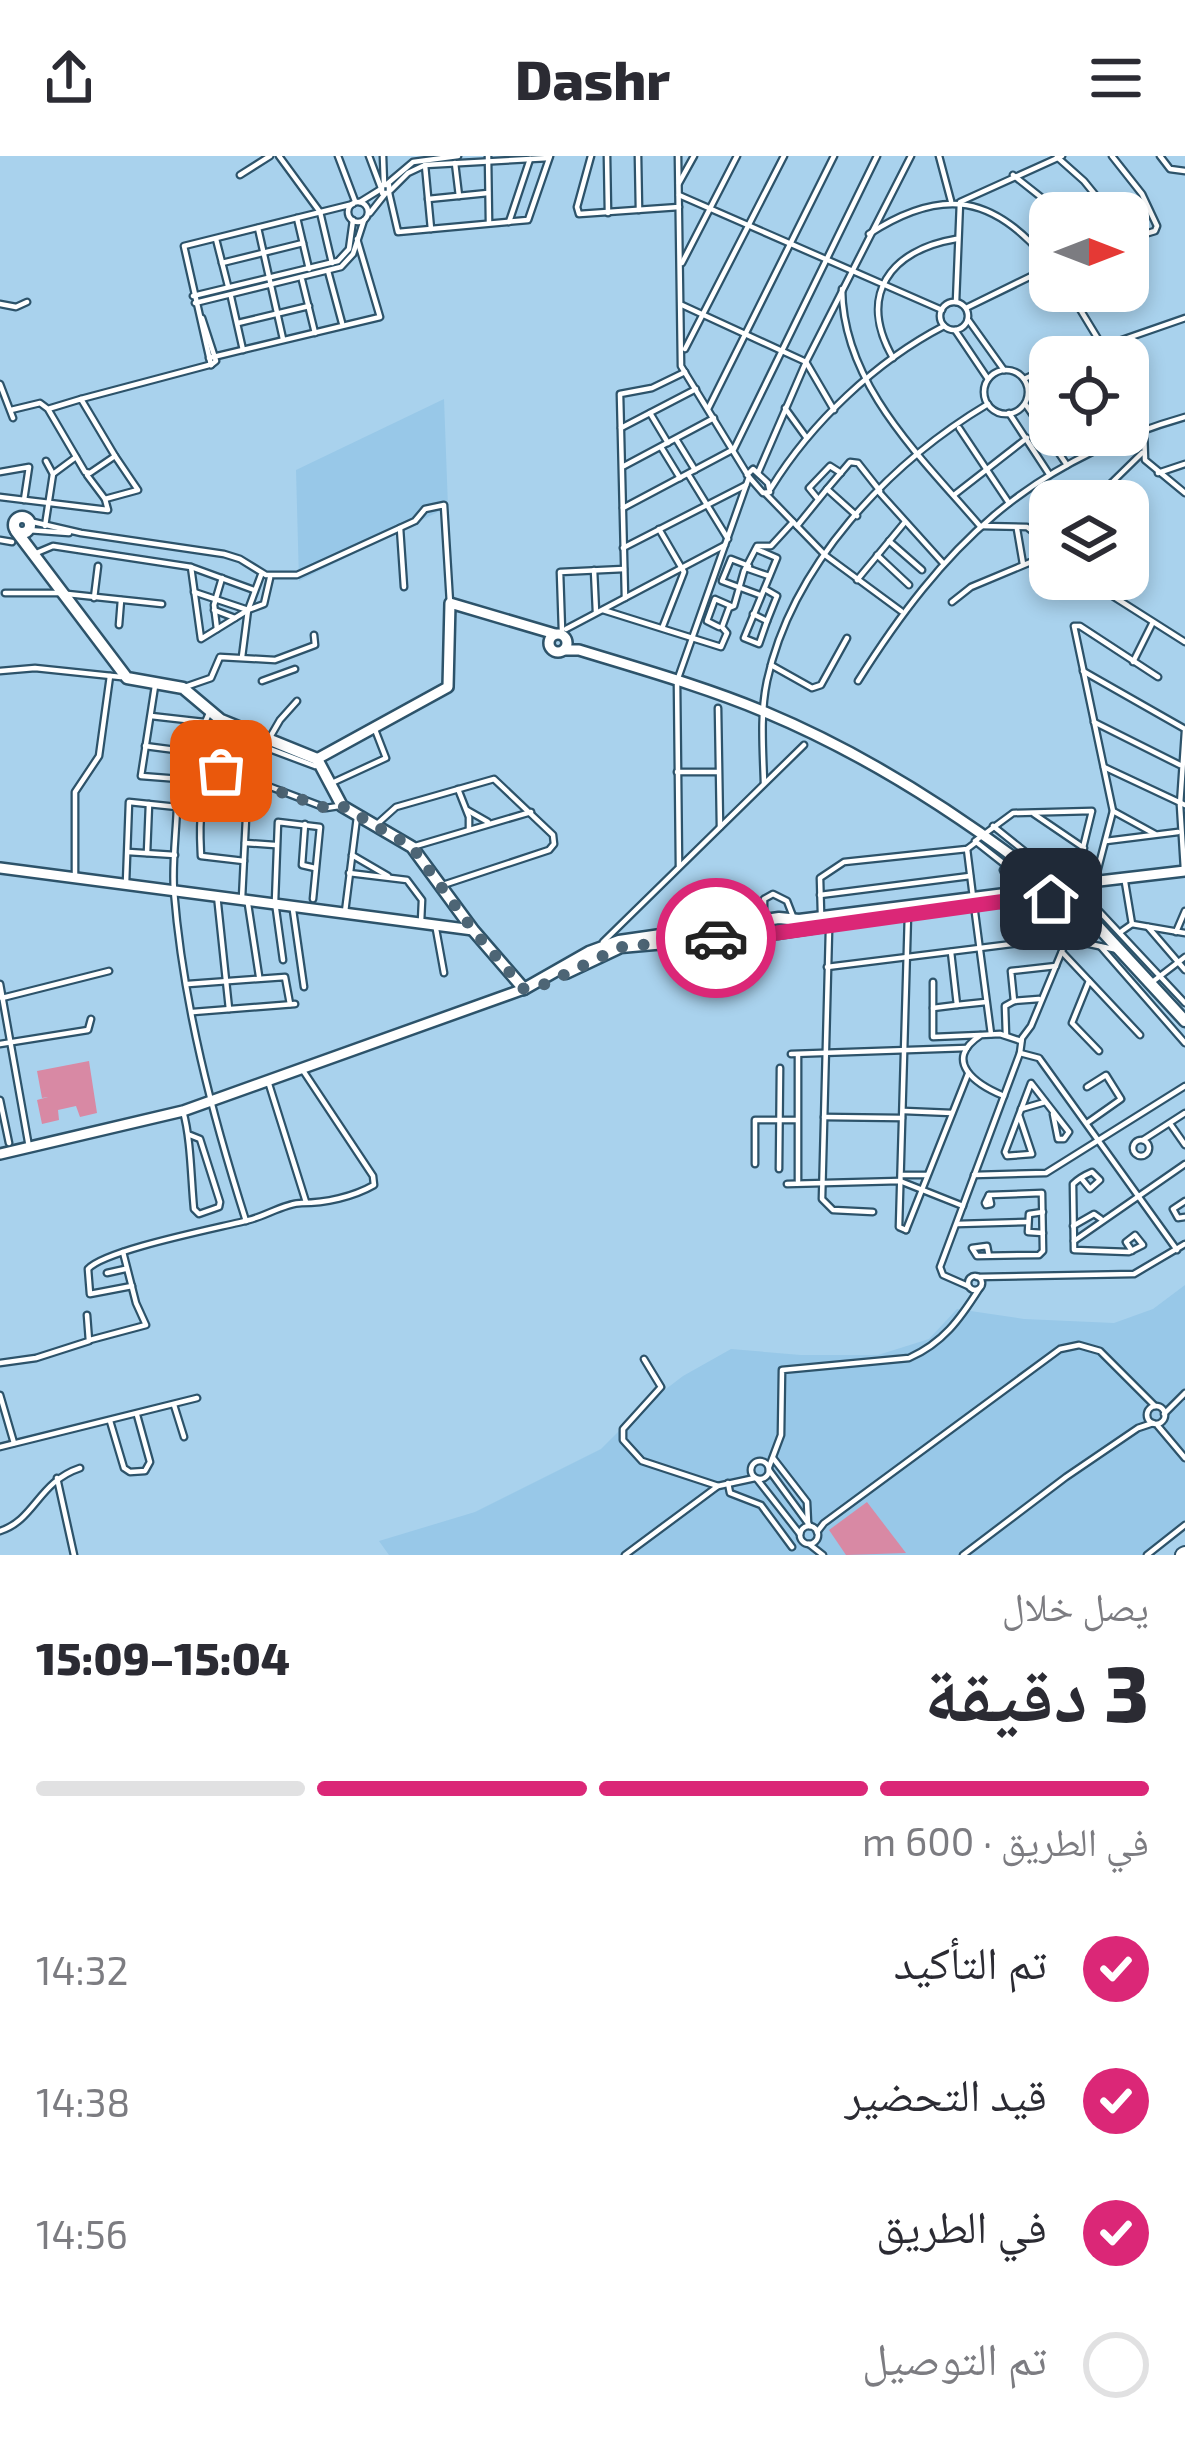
<!DOCTYPE html>
<html lang="ar">
<head>
<meta charset="utf-8">
<style>
	:root { --surface:#fff; --page:#f7f7f7; --text:#2b2b33; --muted:#7c7c81; --line:#e1e1e2; --accent:#db2777 }
	body { margin:0; font-family:"Exo 2","Noto Naskh Arabic",sans-serif; background:var(--page); color:var(--text); direction:rtl; height:100vh; display:flex; flex-direction:column; font-size:45px; white-space:nowrap }
	* { box-sizing:border-box; margin:0 }
	p { font-size:39px; color:var(--muted) }
	.icon { flex:none; width:66px; height:66px; fill:none; stroke:currentColor; stroke-width:2; stroke-linecap:round; stroke-linejoin:round }
	.map { position:relative; height:1399px; overflow:hidden; direction:ltr }
	.sheet { display:flex; flex-direction:column; background:var(--surface); flex:1 }
	.sheet>* { flex:none }
	.needle { width:78px; rotate:90deg }
	.fabs { position:absolute; left:1029px; top:36px; display:grid; gap:24px }
	.fabs a { display:grid; place-items:center; width:120px; height:120px; border-radius:24px; background:var(--surface); box-shadow:0 6px 18px #0003; font-size:60px }
	.pin { position:absolute; display:grid; place-items:center; width:102px; height:102px; color:#fff; margin:-51px; border-radius:24px; box-shadow:0 6px 18px #0006 }
	.courier { position:absolute; display:grid; place-items:center; width:120px; height:120px; margin:-60px; border:9px solid #db2777; border-radius:50%; background:#fff; color:#222; box-shadow:0 3px 15px #0007 }
	.summary em { font-style:normal; font-weight:800 }
	.summary div { display:flex; flex-direction:column-reverse }
	.summary { display:flex; align-items:center; justify-content:space-between; height:204px; padding:0 36px }
	h1 { font-size:78px; font-weight:800; line-height:90px }
	.bar { display:grid; grid-template-columns:repeat(4,1fr); gap:18px 12px; align-content:center; height:144px; padding:0 36px }
	.bar i { height:15px; border-radius:9px; background:var(--line) }
	.bar .current { background:var(--accent) }
	.bar p { grid-column:span 4 }
	ol { padding:0 36px; list-style:none }
	li { display:flex; align-items:center; gap:36px; height:132px }
	li p { margin-inline-start:auto }
	li .icon { padding:12px; border-radius:50%; background:var(--accent); color:#fff; stroke-width:4 }
	li:last-child { color:var(--muted) }
	li i { width:66px; height:66px; border:6px solid var(--line); border-radius:50% }
	header { display:flex; justify-content:space-between; align-items:center; height:156px; padding:0 36px; background:var(--surface); font-size:54px; font-weight:800 }
	.map>svg:first-child { display:block }
	.built { fill:#98c8e8 }
	.green { fill:#d889a4 }
	.lines { fill:none; stroke-linecap:round; stroke-linejoin:round }
	.street-casing { stroke:#2d536a; stroke-width:9 }
	.secondary-casing { stroke:#2d536a; stroke-width:14 }
	.primary-casing { stroke:#2d536a; stroke-width:15 }
	.highway-casing { stroke:#2d536a; stroke-width:18 }
	.street { stroke:#fff; stroke-width:4.5 }
	.secondary { stroke:#fff; stroke-width:9 }
	.primary { stroke:#fff; stroke-width:10 }
	.highway { stroke:#fff; stroke-width:14 }
	.done { stroke:#4d6575; stroke-width:12; stroke-dasharray:0 21.6 }
	.route { stroke:#db2777; stroke-width:15 }
</style>
</head>
<body>
<header><svg class="icon" aria-label="menu" viewBox="0 0 24 24"><path d="M4 6h16M4 12h16M4 18h16"/></svg>Dashr<svg class="icon" aria-label="share" viewBox="0 0 24 24"><path d="M12 15V3M7 8l5-5 5 5M5 13v7h14v-7"/></svg></header>
<div class="map">
<svg width="1185" height="1399" viewBox="0 0 1185 1399">
	<rect width="100%" height="100%" fill="#a9d2ed"/>
	<g class="built">
		<polygon points="444,243 448,351 299,425 296,314"/>
		<polygon points="1185,1129 1185,1373 1150,1399 389,1399 379,1385 475,1356 601,1293 645,1249 683,1220 731,1193 801,1199 878,1199 929,1183 957,1153 1024,1163 1114,1167 1153,1153"/>
	</g>
	<g class="green">
		<polygon points="89,905 97,957 80,961 76,950 58,954 59,964 42,968 37,944 48,941 42,942 37,915"/>
		<polygon points="867,1346 906,1397 846,1399 829,1374"/>
	</g>
	<g class="lines">
		<g class="street-casing">
			<g id="street">
				<polyline points="279,0 320,56 332,107"/>
				<polyline points="338,0 355,45"/>
				<polyline points="369,0 381,32"/>
				<polyline points="383,0 384,28"/>
				<polyline points="488,0 489,66"/>
				<polyline points="591,0 577,51 579,58 679,51"/>
				<polyline points="607,0 608,57"/>
				<polyline points="638,0 639,54"/>
				<polyline points="678,0 681,210 749,321 763,337 770,336 768,327 753,313 747,319"/>
				<polyline points="939,0 951,45"/>
				<polyline points="1112,0 1142,38 1157,70 1155,75 1128,83"/>
				<polyline points="1160,0 1170,13 1185,15"/>
				<polyline points="1057,1 1084,25 1110,57"/>
				<polyline points="455,7 459,40"/>
				<polyline points="425,9 431,73"/>
				<polyline points="240,19 270,0"/>
				<polyline points="1013,19 1061,57"/>
				<polyline points="679,27 694,0"/>
				<polyline points="387,28 413,6 458,0"/>
				<rect x="382" y="29" width="7" height="8"/>
				<polyline points="391,34 408,17 425,9 549,2"/>
				<polyline points="389,37 398,76 528,64 550,0"/>
				<polyline points="679,39 942,154"/>
				<polyline points="428,43 488,37"/>
				<polyline points="360,46 381,33"/>
				<circle cx="358" cy="56" r="10"/>
				<polyline points="370,57 385,38"/>
				<polyline points="297,62 309,113"/>
				<polyline points="509,66 530,3"/>
				<polyline points="258,72 283,183"/>
				<path d="M869,78C943,30 995,39 1050,108"/>
				<polyline points="216,83 228,130"/>
				<polyline points="222,107 303,87"/>
				<polyline points="682,107 737,0"/>
				<polyline points="328,115 342,167"/>
				<polyline points="302,124 315,177"/>
				<path d="M842,133C843,229 921,301 980,370L1027,371L1050,389"/>
				<polyline points="1069,135 1109,201"/>
				<polyline points="193,140 338,105 349,93 353,64"/>
				<polyline points="231,141 243,194"/>
				<circle cx="954" cy="160" r="14"/>
				<polyline points="956,146 960,46 1062,0"/>
				<polyline points="195,147 341,111 353,98 364,64"/>
				<polyline points="0,148 16,151 27,146"/>
				<polyline points="682,149 806,206 834,254"/>
				<polyline points="966,152 1050,111"/>
				<polyline points="202,162 216,205 211,209"/>
				<polyline points="969,165 1004,214"/>
				<polyline points="238,167 309,150"/>
				<polyline points="955,174 988,223"/>
				<polyline points="685,193 784,0"/>
				<polyline points="1073,201 1185,162"/>
				<polyline points="209,202 380,161 357,83"/>
				<path d="M893,202C857,139 890,94 956,83"/>
				<polyline points="211,209 184,90 353,48"/>
				<circle cx="1006" cy="236" r="22"/>
				<polyline points="1024,223 1050,211"/>
				<polyline points="0,228 13,262"/>
				<polyline points="1128,241 1144,274 1145,304 1185,337"/>
				<polyline points="81,243 209,209"/>
				<polyline points="1026,249 1067,309"/>
				<polyline points="785,252 806,281"/>
				<polyline points="708,253 834,0"/>
				<polyline points="11,254 40,247 48,253 81,243 115,300 90,317 85,316 48,253"/>
				<polyline points="650,257 668,287"/>
				<polyline points="1009,257 1049,318"/>
				<polyline points="621,272 696,233"/>
				<polyline points="959,272 1009,347"/>
				<polyline points="676,283 695,314"/>
				<polyline points="661,291 680,322"/>
				<polyline points="624,310 714,262"/>
				<polyline points="0,316 29,311 24,344"/>
				<polyline points="758,317 806,206 911,0"/>
				<polyline points="1158,317 1185,308"/>
				<polyline points="53,318 76,301"/>
				<polyline points="688,318 728,383"/>
				<polyline points="87,319 105,343"/>
				<path d="M771,332C811,267 876,205 944,170"/>
				<polyline points="879,336 943,407"/>
				<polyline points="766,338 825,399 901,455"/>
				<polyline points="954,339 1027,282"/>
				<polyline points="0,341 108,354 105,343 138,334 115,300"/>
				<polyline points="818,343 809,332 830,310 841,317"/>
				<polyline points="1093,345 1142,297"/>
				<polyline points="623,352 734,293 877,0"/>
				<polyline points="857,360 827,333 850,306 858,307 880,335"/>
				<polyline points="29,365 81,377 224,398 240,403 266,419 297,419 415,365 425,353 444,349 450,447"/>
				<polyline points="45,370 53,318 46,305"/>
				<polyline points="797,370 827,333"/>
				<polyline points="400,372 404,431"/>
				<polyline points="659,373 684,416 663,470"/>
				<polyline points="1017,373 1023,408"/>
				<polyline points="28,374 69,377"/>
				<polyline points="0,384 12,386"/>
				<polyline points="889,385 922,414"/>
				<polyline points="623,392 746,329"/>
				<polyline points="756,393 777,402 744,482 759,488 767,465"/>
				<polyline points="34,398 53,390 191,411 254,434"/>
				<polyline points="877,399 909,429"/>
				<polyline points="1128,406 1137,412"/>
				<polyline points="749,410 731,403 722,425 760,439"/>
				<polyline points="191,411 201,483 248,454 264,448 270,422"/>
				<polyline points="746,412 769,420"/>
				<polyline points="594,414 596,456"/>
				<polyline points="1102,423 1100,432 1185,486"/>
				<polyline points="857,424 905,366"/>
				<polyline points="194,436 248,454"/>
				<polyline points="5,437 58,437 162,448"/>
				<polyline points="94,442 98,410"/>
				<polyline points="625,442 620,238 652,232 685,216"/>
				<polyline points="952,446 971,431 1050,398"/>
				<polyline points="214,454 235,462"/>
				<polyline points="603,454 721,491 727,477 722,471 729,452 734,450 744,415 757,390 771,390 793,366"/>
				<polyline points="753,458 767,465 777,440 765,433"/>
				<polyline points="119,469 121,444"/>
				<polyline points="719,471 707,465 715,443 731,450"/>
				<polyline points="217,473 214,449 222,422"/>
				<polyline points="566,473 725,389"/>
				<polyline points="562,475 560,416 624,413"/>
				<polyline points="242,501 248,454 261,419"/>
				<polyline points="1133,506 1152,468"/>
				<polyline points="771,509 812,532 821,529 847,482"/>
				<polyline points="0,515 35,512 121,521"/>
				<polyline points="1083,515 1185,573"/>
				<polyline points="262,525 295,513"/>
				<path d="M858,525C943,390 1027,306 1185,261"/>
				<polyline points="155,530 141,620 180,623 210,555"/>
				<polyline points="185,531 211,522 220,501 275,504 315,489 314,479"/>
				<polyline points="718,552 720,671"/>
				<polyline points="151,560 204,566"/>
				<polyline points="1094,566 1180,609"/>
				<polyline points="269,583 280,564 297,545"/>
				<polyline points="145,590 191,596"/>
				<polyline points="1104,611 1185,649"/>
				<polyline points="223,616 222,607 235,580 315,610"/>
				<polyline points="677,616 718,616"/>
				<polyline points="231,620 225,616 220,623 226,627 231,620 239,619 326,652 339,650"/>
				<path d="M220,623C196,636 200,676 201,700L244,705"/>
				<polyline points="334,626 386,602 374,571"/>
				<path d="M764,627C763,593 760,558 767,525C792,409 889,307 988,248"/>
				<polyline points="225,628 246,662 242,742"/>
				<polyline points="458,633 469,661 469,673"/>
				<polyline points="467,654 488,666"/>
				<polyline points="1113,655 1155,678"/>
				<polyline points="1034,658 1084,692"/>
				<polyline points="305,668 302,709 315,712"/>
				<polyline points="376,669 396,651 494,623 553,679 554,688 549,694 443,729"/>
				<polyline points="993,670 1059,723"/>
				<polyline points="1106,685 1178,676"/>
				<polyline points="245,687 275,689"/>
				<polyline points="412,691 531,656"/>
				<polyline points="967,693 973,741"/>
				<polyline points="128,696 175,699"/>
				<polyline points="147,697 149,648"/>
				<polyline points="352,699 388,720"/>
				<polyline points="1011,699 1003,714 1013,737"/>
				<polyline points="679,710 677,525 749,321"/>
				<polyline points="1184,713 1180,649 1185,575"/>
				<polyline points="349,717 407,724 422,744 421,766"/>
				<polyline points="75,721 75,636 99,600 110,520"/>
				<polyline points="1095,724 1113,655 1074,470 1080,470 1158,521"/>
				<polyline points="1125,726 1132,768"/>
				<path d="M126,727L129,646L177,651C176,679 172,708 174,735C183,848 212,958 246,1065"/>
				<polyline points="1089,729 1085,740 1185,847"/>
				<polyline points="1032,730 975,685 1013,657 1092,655 1080,704 1050,713"/>
				<polyline points="217,739 229,853"/>
				<polyline points="820,739 970,720"/>
				<polyline points="1053,744 1067,783"/>
				<polyline points="248,748 259,820"/>
				<polyline points="974,749 991,878"/>
				<polyline points="293,754 304,831"/>
				<polyline points="345,756 357,661"/>
				<polyline points="821,758 820,722 844,706 967,693 975,687"/>
				<polyline points="764,763 764,743 773,738 787,745 794,763"/>
				<polyline points="1148,771 1185,814"/>
				<polyline points="436,773 444,817"/>
				<polyline points="829,774 822,1043 833,1054 873,1056"/>
				<polyline points="1122,775 1132,768 1185,777"/>
				<polyline points="1176,776 1185,755"/>
				<polyline points="603,786 804,589"/>
				<polyline points="1101,791 1185,887"/>
				<polyline points="951,796 957,849 986,846"/>
				<polyline points="1062,796 1140,879"/>
				<polyline points="283,804 275,746 278,666 320,671 313,743"/>
				<polyline points="827,811 1061,782 1118,794"/>
				<polyline points="1089,825 1072,867 1099,895"/>
				<polyline points="933,826 933,881 980,879"/>
				<polyline points="1151,827 1185,801"/>
				<polyline points="0,828 29,991"/>
				<polyline points="188,828 285,821 290,848"/>
				<polyline points="2,842 109,815"/>
				<polyline points="1039,843 1014,845 1011,815 1056,810"/>
				<polyline points="933,852 957,849"/>
				<polyline points="193,856 295,848"/>
				<polyline points="1006,879 1005,850 1014,845"/>
				<polyline points="0,888 88,874 91,863"/>
				<polyline points="1020,897 1039,902 1177,1094"/>
				<polyline points="791,898 967,892"/>
				<polyline points="268,925 306,1046"/>
				<polyline points="1087,931 1106,919 1121,943 1087,967"/>
				<path d="M1004,940C977,929 941,905 981,879L1000,878L1021,885"/>
				<polyline points="0,944 9,987"/>
				<polyline points="1021,953 1045,946"/>
				<path d="M183,955C191,983 191,1023 194,1053L199,1058L219,1051L220,1046L200,983L190,979"/>
				<polyline points="904,955 952,957"/>
				<polyline points="1019,959 1032,998 1007,1000 1005,996 1031,927 1069,976 1064,983 1058,983 1053,958"/>
				<polyline points="824,961 902,962"/>
				<polyline points="1171,969 1185,989"/>
				<circle cx="1141" cy="992" r="8"/>
				<polyline points="1143,984 1185,957"/>
				<polyline points="755,1008 755,964 797,964"/>
				<polyline points="779,1013 780,912"/>
				<polyline points="903,1019 927,1019"/>
				<polyline points="974,1019 1046,1017 1185,930"/>
				<path d="M1081,1022L1090,1033L1100,1024L1092,1016C1085,1019 1078,1023 1073,1028L1074,1094L1129,1096L1143,1089L1135,1079L1126,1086L1132,1095"/>
				<polyline points="798,1025 798,899"/>
				<polyline points="787,1028 900,1025 963,1050"/>
				<polygon points="989,1039 991,1048 986,1049 985,1047"/>
				<polyline points="1185,1045 1173,1053 1178,1062 1185,1061"/>
				<polyline points="1043,1056 1029,1058 1028,1076 1043,1077"/>
				<polyline points="957,1068 1027,1066"/>
				<polyline points="1073,1070 1094,1058 1101,1063"/>
				<polyline points="906,1074 899,1071 908,758"/>
				<polyline points="906,1074 968,918"/>
				<polyline points="1074,1085 1185,1008"/>
				<polyline points="989,1100 987,1090 972,1092 977,1100 1039,1099 1043,1095 1042,1037 989,1039"/>
				<polyline points="107,1117 125,1113"/>
				<circle cx="975" cy="1127" r="7"/>
				<polyline points="977,1121 1134,1118 1185,1088"/>
				<path d="M132,1130L90,1138L88,1113C104,1094 218,1072 249,1064C265,1060 286,1047 302,1047C325,1047 353,1041 374,1029L373,1020L302,913"/>
				<polyline points="968,1130 943,1119 940,1111 1020,897 1022,882 1031,870 1067,783 1061,748"/>
				<polyline points="90,1184 146,1169 136,1147 123,1096"/>
				<polyline points="644,1203 661,1231 623,1273 623,1284 642,1305 718,1330"/>
				<polyline points="0,1207 36,1202 89,1185 87,1159"/>
				<polyline points="0,1239 14,1287"/>
				<polyline points="174,1249 184,1281"/>
				<circle cx="1156" cy="1259" r="9"/>
				<polyline points="1164,1258 1185,1237"/>
				<polyline points="110,1265 124,1312 130,1316 145,1315 150,1306 137,1259"/>
				<polyline points="1158,1270 1185,1302"/>
				<polyline points="0,1291 197,1242"/>
				<polyline points="773,1302 807,1346 808,1367"/>
				<circle cx="760" cy="1314" r="9"/>
				<path d="M769,1311L781,1279L782,1214L909,1202C943,1187 960,1163 979,1133"/>
				<polyline points="769,1314 810,1370"/>
				<polyline points="57,1322 74,1399"/>
				<polyline points="757,1323 800,1378"/>
				<polyline points="728,1327 730,1337 761,1349 792,1391"/>
				<circle cx="809" cy="1379" r="9"/>
				<path d="M0,1375C35,1364 38,1326 80,1312"/>
				<polyline points="817,1376 824,1367 1060,1193 1079,1189 1100,1195 1155,1250"/>
				<polyline points="809,1388 823,1399"/>
				<polyline points="625,1399 718,1330 755,1322"/>
				<polyline points="963,1399 1066,1321 1138,1272 1153,1267"/>
				<polyline points="1147,1399 1185,1369"/>
			</g>
		</g>
		<g class="secondary-casing">
			<g id="secondary">
				<circle cx="558" cy="487" r="9"/>
				<path d="M564,494H579C641,513 705,531 765,556C861,596 954,655 1036,718L1055,726"/>
				<polyline points="317,603 448,531 450,447 555,478"/>
				<polyline points="0,712 473,774"/>
				<polyline points="1065,729 1185,715"/>
				<polyline points="0,998 183,955 524,833"/>
			</g>
		</g>
		<g class="primary-casing">
			<g id="primary">
				<circle cx="22" cy="369" r="8"/>
				<polyline points="16,375 127,522 183,532 221,564 317,603 342,650 412,691 473,774 524,833"/>
				<polyline points="1067,737 1185,865"/>
				<polyline points="1001,746 1051,743"/>
				<polyline points="566,817 621,791 777,777 881,761"/>
				<polyline points="524,833 589,796 619,785 779,762 799,764 1013,737 1058,726 1067,734 1062,745"/>
			</g>
		</g>
		<g class="highway-casing">
			<polyline id="highway" points="1183,1399 1185,1398"/>
		</g>
		<use href="#street" class="street"/>
		<use href="#secondary" class="secondary"/>
		<use href="#primary" class="primary"/>
		<use href="#highway" class="highway"/>
	</g>
	<g class="lines">
		<polyline class="done" points="221,615 326,652 342,650 412,691 473,774 524,833 545,828 621,791 716,782"/>
		<polyline class="route" points="716,782 777,777 1006,745 1051,743"/>
	</g>
</svg>
<div class="fabs">
<a><svg class="needle" viewBox="-14 -14 28 28"><path d="M0-13l5 13h-10z" fill="#e53935"/><path d="M0 13l5-13h-10z" fill="#7c7c81"/></svg></a>
<a><svg class="icon" aria-label="locate" viewBox="0 0 24 24"><circle cx="12" cy="12" r="6"/><path d="M12 2v4M12 18v4M2 12h4M18 12h4"/></svg></a>
<a><svg class="icon" aria-label="layers" viewBox="0 0 24 24"><path d="M12 4l9 5-9 5-9-5zM3 14l9 5 9-5"/></svg></a>
</div>
<div class="pin" style="left:221px;top:615px;background:#ea580c"><svg class="icon" aria-label="bag" viewBox="0 0 24 24"><path d="M5 8h14l-1 12H6zM9 8a3 3 0 0 1 6 0"/></svg></div>
<div class="pin" style="left:1051px;top:743px;background:#1f2937"><svg class="icon" aria-label="home" viewBox="0 0 24 24"><path d="M3 11l9-7 9 7M6 9v11h12V9"/></svg></div>
<div class="courier" style="left:716px;top:782px"><svg class="icon" aria-label="car" viewBox="0 0 24 24"><path d="M5 17H2v-5l4-1 3-4h7l3 4 3 1v5h-3M9 17h6M6 11h13"/><circle cx="7" cy="17" r="2"/><circle cx="17" cy="17" r="2"/></svg></div>
</div>
<section class="sheet">
<div class="summary"><div><h1>3 دقيقة</h1><p>يصل خلال</p></div><em>15:04–15:09</em></div>
<div class="bar"><i class="current"></i><i class="current"></i><i class="current"></i><i></i><p>في الطريق · 600 m</p></div>
<ol>
<li><svg class="icon" aria-label="check" viewBox="0 0 24 24"><path d="M5 12l5 5 9-10"/></svg>تم التأكيد<p>14:32</p></li>
<li><svg class="icon" aria-label="check" viewBox="0 0 24 24"><path d="M5 12l5 5 9-10"/></svg>قيد التحضير<p>14:38</p></li>
<li><svg class="icon" aria-label="check" viewBox="0 0 24 24"><path d="M5 12l5 5 9-10"/></svg>في الطريق<p>14:56</p></li>
<li><i></i>تم التوصيل</li>
</ol>
</section>
</body>
</html>
